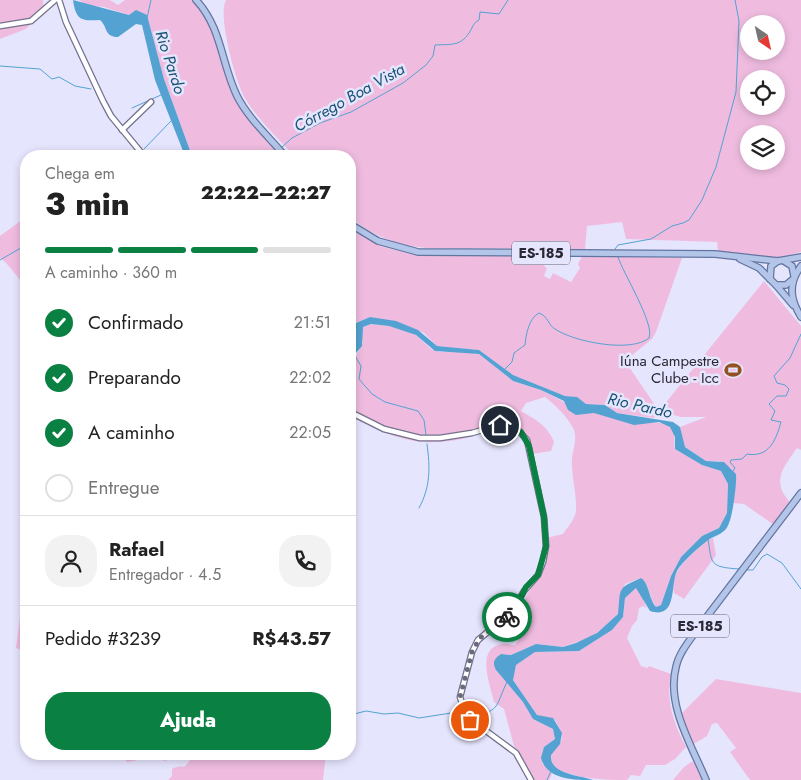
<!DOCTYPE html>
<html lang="pt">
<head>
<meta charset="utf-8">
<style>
	:root { --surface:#fff; --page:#f2f2f2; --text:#222; --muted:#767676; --line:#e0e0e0; --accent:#0b8043 }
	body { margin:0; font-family:Jost,sans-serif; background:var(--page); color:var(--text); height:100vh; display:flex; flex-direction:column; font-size:19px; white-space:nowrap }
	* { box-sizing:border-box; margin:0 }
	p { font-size:16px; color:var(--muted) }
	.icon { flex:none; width:28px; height:28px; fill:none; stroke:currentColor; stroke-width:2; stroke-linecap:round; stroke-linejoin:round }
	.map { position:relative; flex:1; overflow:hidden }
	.side { position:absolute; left:20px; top:150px; width:336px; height:610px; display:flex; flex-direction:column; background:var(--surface); border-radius:20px; box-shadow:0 2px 8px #0003 }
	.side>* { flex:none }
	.needle { width:32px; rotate:146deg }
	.tools { position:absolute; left:740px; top:15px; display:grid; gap:10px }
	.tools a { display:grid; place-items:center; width:45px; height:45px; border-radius:50%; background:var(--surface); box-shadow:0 2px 8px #0003; font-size:25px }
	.pin { position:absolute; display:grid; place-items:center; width:42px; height:42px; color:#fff; margin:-21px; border:2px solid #fff; border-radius:50%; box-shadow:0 1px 5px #0007 }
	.courier { position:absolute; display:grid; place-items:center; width:50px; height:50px; margin:-25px; border:4px solid #0b8043; border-radius:50%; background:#fff; color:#222; box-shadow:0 1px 6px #0007 }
	.overview em { font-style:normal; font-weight:800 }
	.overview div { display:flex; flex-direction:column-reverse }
	.overview { display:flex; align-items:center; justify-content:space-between; height:85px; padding:0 25px }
	h1 { font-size:32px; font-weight:800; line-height:38px }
	.bar { display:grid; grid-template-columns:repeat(4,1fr); gap:8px 5px; align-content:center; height:60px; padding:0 25px }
	.bar i { height:6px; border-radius:4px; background:var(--line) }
	.bar .active { background:var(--accent) }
	.bar p { grid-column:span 4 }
	.line { display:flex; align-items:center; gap:12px; padding:0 25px; border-top:1px solid var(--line) }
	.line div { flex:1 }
	.round { display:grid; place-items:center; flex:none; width:52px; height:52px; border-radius:20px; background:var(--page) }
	ol { padding:0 25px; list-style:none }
	li { display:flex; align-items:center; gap:15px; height:55px }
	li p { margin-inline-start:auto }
	li .icon { padding:5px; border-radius:50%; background:var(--accent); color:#fff; stroke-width:4 }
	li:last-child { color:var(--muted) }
	li i { width:28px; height:28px; border:2px solid var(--line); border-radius:50% }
	.button { display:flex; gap:10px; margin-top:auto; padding:10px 25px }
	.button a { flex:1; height:58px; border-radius:20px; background:var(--accent); color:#fff; font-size:20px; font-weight:800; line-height:58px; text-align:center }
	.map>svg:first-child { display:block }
	.green { fill:#efbce0; fill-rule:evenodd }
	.water { fill:#54a2d1 }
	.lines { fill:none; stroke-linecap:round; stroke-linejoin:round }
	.stream { stroke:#54a2d1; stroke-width:1 }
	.minor-casing { stroke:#73728e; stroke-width:7 }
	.major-casing { stroke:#62759f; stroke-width:8 }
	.minor { stroke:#fff; stroke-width:4.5 }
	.major { stroke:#b3c5e8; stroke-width:5.5 }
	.done { stroke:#6b6a7b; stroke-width:5; stroke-dasharray:0 9 }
	.route { stroke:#0b8043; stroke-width:6 }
	.labels { text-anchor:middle; stroke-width:5; stroke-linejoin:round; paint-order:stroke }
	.shield { fill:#e6e5fe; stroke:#626171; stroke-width:1 }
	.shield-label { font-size:14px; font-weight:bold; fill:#292834 }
	.poi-label { font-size:15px; fill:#292834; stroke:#e6e5fe; text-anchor:end }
	.water-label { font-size:16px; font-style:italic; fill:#175373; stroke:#e6e5fe }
</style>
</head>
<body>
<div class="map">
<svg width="801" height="780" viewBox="0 0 801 780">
	<rect width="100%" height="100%" fill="#e6e5fe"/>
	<g class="green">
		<polygon points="0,0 43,0 44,11 26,29 0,39"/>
		<polygon points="79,0 110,0 118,5 125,0 196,0 205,11 240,103 286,156 192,156 164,79 147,15 129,15 104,7 86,5"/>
		<path d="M226,0H801V252L777,258L718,251L717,242L626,239L622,222L587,226L585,249L426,248C396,245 373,236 350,217V156H294C278,138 259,121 246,100C236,85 217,15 226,0ZM749,24H776V51H749ZM749,79H776V106H749ZM749,134H776V161H749Z"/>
		<path d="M26,217V288C22,282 6,261 0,258V236Z"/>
		<path d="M350,227L380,246L414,255H551L544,266L547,268L544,276L550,279L553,273L571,282L580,268L578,264L582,256L682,258L656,332L652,339L625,361L659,411L764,281L801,326V450L797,448C784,467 771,480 789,501L787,508L774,525L744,504L733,503L736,479L732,469L719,461H706L684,446L680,427L706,417H681L659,411L654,418L617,413L605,405L586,404L576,397L565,396L513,375L479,350L437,346L424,333L403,324L370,317L356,323L354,336L350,343Z"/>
		<path d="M371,324L390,326L416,335L431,349L440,352L456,351L479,354L513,381L541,390L564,402L580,415C595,406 614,420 628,423C642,426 658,418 670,427C677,433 673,442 675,449L702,465L721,471L728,484L727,513L719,528L702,536L681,557L671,576L661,605L656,607C650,598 649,585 641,578L625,584L618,614L592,637L563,647L536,644L511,655L503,654L496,670L523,702L533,719L553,729L555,739L544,747L542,763L552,774L549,780H533L514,746L504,709L494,702C491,687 474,647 503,644C507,643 511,645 515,645C525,633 525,616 527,601L525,599C536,578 548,564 546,538L563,534C567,528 575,519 576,511C577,493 571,477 572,458C573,448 578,438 573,428C566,415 556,406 545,397L526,403L521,411C535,419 548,426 554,442L551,451L532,454C517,419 502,425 473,436C457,441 439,443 423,442C397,440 372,428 350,416V360L356,356L363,342L361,337L363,327Z"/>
		<path d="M713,538L716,555L684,599L674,593C673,586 673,580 676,574C680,564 704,541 713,538Z"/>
		<path d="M636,588L640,591L647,609L644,606L639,608L637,620L632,626L627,638L641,666L647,668L649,666L671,674C665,700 674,724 686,747L675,759L665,765H646L640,776L631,775L627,780C602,780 578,779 555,768L550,758C555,738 571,748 555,720L537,715L512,678L516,665L535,652L579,651L612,630L623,617L625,598Z"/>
		<polygon points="24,612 26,612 26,659 23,659 22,650 16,648 20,618"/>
		<polygon points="716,679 801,693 801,780 750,780 730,752 736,748 717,723 712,724 707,736 692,745 679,716"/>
		<path d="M122,754H172L171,758L165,761C151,755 140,760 127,762Z"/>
		<path d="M198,754L211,760L213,754H326L323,780H168L172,776V769C185,762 182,774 192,756Z"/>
		<polygon points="693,761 702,780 673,780 684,767"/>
	</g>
	<g class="water">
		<path d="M73,0L129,15L136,10L147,15L164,79L192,156H185L155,80L142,25L136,24L118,37C104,37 108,27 100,20C82,21 76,21 73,0Z"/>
		<path d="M370,317L396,321L418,330L437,346L479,350L513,375L565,396L577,397L586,404L605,405L617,413L673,422L680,427L685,447L706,461L724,462L736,474C737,482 733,514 729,523C725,535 716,534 707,541C699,547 682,562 677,571C670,584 678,620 650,611L636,588L625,598L623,617L612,630L579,651L535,652L516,665L513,680L537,715L553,718L562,733L560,744L551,755C549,774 579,775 593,780C574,780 547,780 541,758L544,747L555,739L553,729L533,719L523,702L496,670C492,662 494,659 501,654L511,655L536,644L563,647L576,643L597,633L618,614C621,588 616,589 641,578C649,583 649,599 656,607L661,605L671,576L681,557L702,536L719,528L727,513L728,484L721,471L702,465L675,449V437L670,427L659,422L634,425L594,413L576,415L568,410L564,401L541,390L513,381L479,354L435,351L416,335L389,326L371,324L363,327L362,346L350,360V343L354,336L356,323Z"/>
	</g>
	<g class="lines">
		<g class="stream">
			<polyline points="147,18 151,0"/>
			<polyline points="0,66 40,69 52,79 59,77 75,86 91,89"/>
			<polyline points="132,108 161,95"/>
			<path d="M282,147L292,138L320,123L351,112L403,83L426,65L433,56L435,45C449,44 460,47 469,33C473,27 473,23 479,20L480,12L499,14L508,0"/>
			<polyline points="144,149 171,121"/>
			<polyline points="265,156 276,151"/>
			<polyline points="615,249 618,245 651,239 672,226 683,223 689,220 702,200 716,167 736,92 739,21 735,0"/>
			<polyline points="0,260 26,245"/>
			<polyline points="355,356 361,366 359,379 372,394 385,402 418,411 424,420 426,435"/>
			<path d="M505,369L512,362L514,353L525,345C526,334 529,318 539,313C548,316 548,325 555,329C574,342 631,353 649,338C655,324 623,273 618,257"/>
			<path d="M733,471L735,468L730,462L731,460L742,459L747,454C769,458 776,440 781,422L771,420L775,411L769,404L777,396H786L789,389L785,385L777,383L774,376L790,358L801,334"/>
			<path d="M419,508C431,486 430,467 427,444"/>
			<path d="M708,539C712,564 709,567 739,569"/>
			<polyline points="747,570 753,570 762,557 767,554 782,563 801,589"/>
			<path d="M468,714C501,714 495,706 507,682"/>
			<polyline points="350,715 366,711 384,714 398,713 419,718 451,713 456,714"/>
			<polyline points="547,780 551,771"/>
		</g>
		<g class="minor-casing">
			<g id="minor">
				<polyline points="59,0 66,22 103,101 111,116 144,156"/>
				<polyline points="0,26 31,21 55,0"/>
				<polyline points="122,130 151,102"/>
				<polyline points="350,412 384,429 420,438 440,438 472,433 500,425 517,429 527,440 544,517 546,546 543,562 538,575 524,591 512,612 478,640 472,652 460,697 466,716 516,753 531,780"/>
			</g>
		</g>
		<g class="major-casing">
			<g id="major">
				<path d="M196,0C222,28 221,63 237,96C248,118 269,137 285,156"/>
				<polyline points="350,224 378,241 418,252 715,254 778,261 801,257"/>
				<polyline points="740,259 759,268 776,285 786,285 792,280"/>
				<polyline points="784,261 792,266 794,276"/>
				<path d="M801,266C788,284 790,299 801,317"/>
				<polyline points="770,279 771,266 778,261"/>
				<polyline points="776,285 793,305"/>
				<path d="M706,780C692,746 666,705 676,667C679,652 691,639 699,627L801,493"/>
			</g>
		</g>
		<use href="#minor" class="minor"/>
		<use href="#major" class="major"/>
	</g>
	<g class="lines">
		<polyline class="done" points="470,720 464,712 460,697 472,652 480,638 507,617"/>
		<polyline class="route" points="500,425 513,427 521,432 529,446 544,517 546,546 538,575 526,587 515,609 507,617"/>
	</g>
	<defs>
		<g id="stadium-bare" transform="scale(1.35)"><path d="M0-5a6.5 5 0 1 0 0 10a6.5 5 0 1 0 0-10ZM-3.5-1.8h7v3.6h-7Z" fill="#945122" stroke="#e6e5fe" stroke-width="2.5" paint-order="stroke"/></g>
	</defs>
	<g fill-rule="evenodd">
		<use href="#stadium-bare" x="733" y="370"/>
	</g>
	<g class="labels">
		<g class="shield">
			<rect x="512" y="241.5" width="58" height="23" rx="4"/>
			<rect x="671" y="614.5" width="58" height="23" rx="4"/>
		</g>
		<g class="shield-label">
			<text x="541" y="258">ES-185</text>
			<text x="700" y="631">ES-185</text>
		</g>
		<g class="poi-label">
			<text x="719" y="366">Iúna Campestre<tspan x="719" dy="17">Clube - Icc</tspan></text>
		</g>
		<g class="water-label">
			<text transform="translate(171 62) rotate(72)" y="6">Rio Pardo</text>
			<text transform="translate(349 97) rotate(-29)" y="6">Córrego Boa Vista</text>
			<text transform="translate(640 405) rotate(13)" y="6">Rio Pardo</text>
		</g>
	</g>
</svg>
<div class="tools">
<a><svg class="needle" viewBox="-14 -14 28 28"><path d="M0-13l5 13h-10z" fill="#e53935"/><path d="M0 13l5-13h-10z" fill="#767676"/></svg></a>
<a><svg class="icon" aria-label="locate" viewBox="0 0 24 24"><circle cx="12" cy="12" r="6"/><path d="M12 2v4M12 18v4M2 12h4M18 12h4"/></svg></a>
<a><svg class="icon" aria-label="layers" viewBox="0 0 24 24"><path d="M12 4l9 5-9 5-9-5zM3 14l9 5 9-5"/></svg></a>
</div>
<div class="pin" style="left:470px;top:720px;background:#ea580c"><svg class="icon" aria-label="bag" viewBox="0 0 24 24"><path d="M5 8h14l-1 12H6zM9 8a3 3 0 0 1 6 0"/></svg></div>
<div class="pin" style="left:500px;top:425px;background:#1f2937"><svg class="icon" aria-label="home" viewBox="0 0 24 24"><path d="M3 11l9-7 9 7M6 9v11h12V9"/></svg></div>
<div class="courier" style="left:507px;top:617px"><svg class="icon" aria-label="bike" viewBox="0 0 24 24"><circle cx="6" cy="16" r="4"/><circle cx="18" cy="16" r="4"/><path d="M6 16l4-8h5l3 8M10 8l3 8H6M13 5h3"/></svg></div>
<section class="side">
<div class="overview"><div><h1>3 min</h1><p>Chega em</p></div><em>22:22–22:27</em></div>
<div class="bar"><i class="active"></i><i class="active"></i><i class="active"></i><i></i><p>A caminho · 360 m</p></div>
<ol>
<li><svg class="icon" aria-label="check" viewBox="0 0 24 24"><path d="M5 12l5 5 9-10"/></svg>Confirmado<p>21:51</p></li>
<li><svg class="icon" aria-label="check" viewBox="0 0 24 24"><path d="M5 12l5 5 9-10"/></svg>Preparando<p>22:02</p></li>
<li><svg class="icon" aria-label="check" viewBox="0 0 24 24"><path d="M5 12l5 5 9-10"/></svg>A caminho<p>22:05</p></li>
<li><i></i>Entregue</li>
</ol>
<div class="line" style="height:90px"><a class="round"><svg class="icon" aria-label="person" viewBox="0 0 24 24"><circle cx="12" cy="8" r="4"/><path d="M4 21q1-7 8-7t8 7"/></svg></a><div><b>Rafael</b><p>Entregador · 4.5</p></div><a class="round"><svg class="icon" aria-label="phone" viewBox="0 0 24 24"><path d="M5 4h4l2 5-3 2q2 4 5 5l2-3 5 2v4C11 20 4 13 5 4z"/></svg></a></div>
<div class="line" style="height:65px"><div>Pedido #3239</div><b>R$43.57</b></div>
<div class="button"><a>Ajuda</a></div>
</section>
</div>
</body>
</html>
